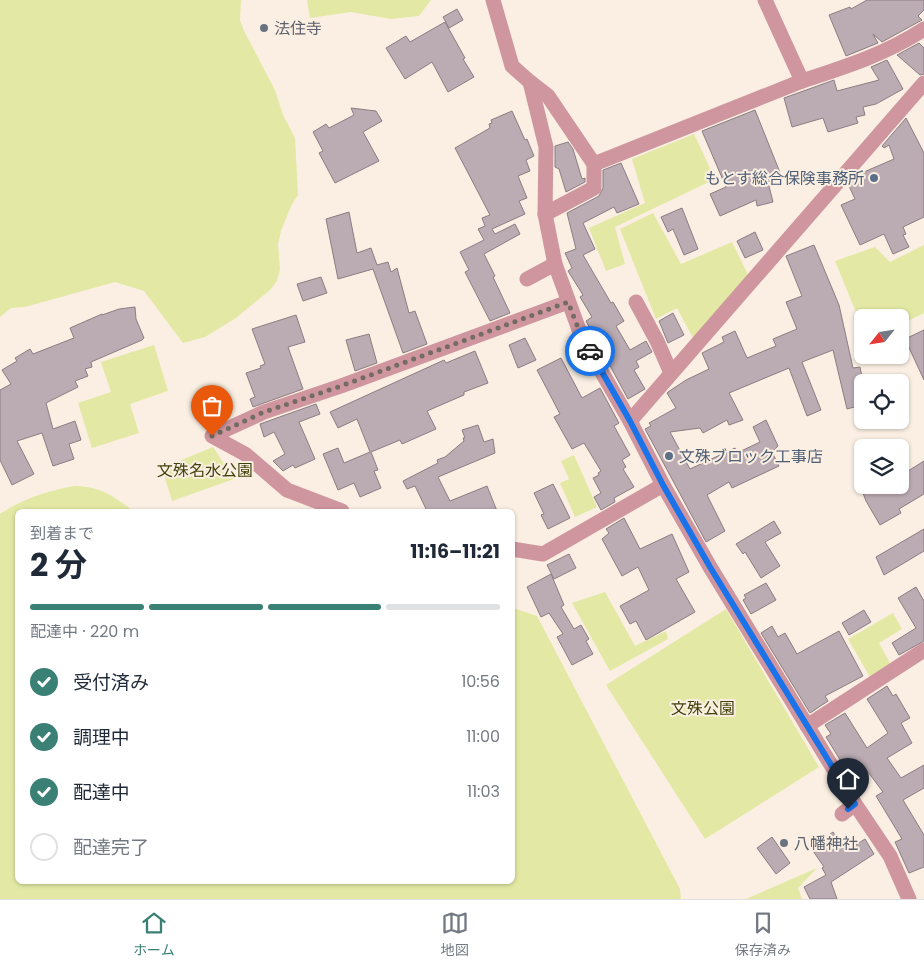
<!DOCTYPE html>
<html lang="ja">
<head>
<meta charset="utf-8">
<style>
	:root { --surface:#fff; --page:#f2f2f3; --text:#1f2937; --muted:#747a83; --line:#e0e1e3; --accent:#3b8074 }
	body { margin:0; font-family:Poppins,"Noto Sans JP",sans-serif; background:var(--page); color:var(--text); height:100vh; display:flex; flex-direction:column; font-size:19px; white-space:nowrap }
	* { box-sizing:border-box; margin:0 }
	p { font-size:16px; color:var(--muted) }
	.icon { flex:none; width:28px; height:28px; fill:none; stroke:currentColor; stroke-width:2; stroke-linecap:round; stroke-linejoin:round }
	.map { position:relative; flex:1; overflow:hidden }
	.sheet { position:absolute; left:15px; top:509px; width:500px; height:375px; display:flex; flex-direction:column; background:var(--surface); border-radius:8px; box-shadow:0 1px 4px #0004 }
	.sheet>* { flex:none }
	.needle { width:32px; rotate:240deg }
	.tools { position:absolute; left:854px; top:309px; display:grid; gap:10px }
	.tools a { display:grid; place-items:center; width:55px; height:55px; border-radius:8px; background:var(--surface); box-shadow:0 1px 4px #0004; font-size:25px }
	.pin { position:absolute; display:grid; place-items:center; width:42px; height:42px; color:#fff; margin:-51px -21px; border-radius:50% 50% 50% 0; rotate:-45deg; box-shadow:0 0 5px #0007 }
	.pin .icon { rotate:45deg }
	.courier { position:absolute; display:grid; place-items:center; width:50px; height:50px; margin:-25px; border:4px solid #1a73e8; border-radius:50%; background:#fff; color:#222; box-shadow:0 1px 6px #0007 }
	.head em { font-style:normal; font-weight:700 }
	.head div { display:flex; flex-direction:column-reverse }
	.head { display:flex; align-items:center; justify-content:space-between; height:85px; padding:0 15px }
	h1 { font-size:32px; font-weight:700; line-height:38px }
	.bar { display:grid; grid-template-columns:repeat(4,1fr); gap:8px 5px; align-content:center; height:60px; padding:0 15px }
	.bar i { height:6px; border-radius:4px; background:var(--line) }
	.bar .current { background:var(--accent) }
	.bar p { grid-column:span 4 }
	ol { padding:0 15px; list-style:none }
	li { display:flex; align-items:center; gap:15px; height:55px }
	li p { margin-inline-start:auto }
	li .icon { padding:5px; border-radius:50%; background:var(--accent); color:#fff; stroke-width:4 }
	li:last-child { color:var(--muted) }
	li i { width:28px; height:28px; border:2px solid var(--line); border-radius:50% }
	.tabs { display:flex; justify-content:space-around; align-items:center; height:70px; border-top:1px solid var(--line); background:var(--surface); font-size:14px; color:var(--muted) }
	.tabs a { display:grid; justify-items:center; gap:2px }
	.tabs .current { color:var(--accent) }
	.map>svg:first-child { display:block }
	.green { fill:#e3e9a4 }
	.building { fill:#bbabb2; stroke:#8c7d83 }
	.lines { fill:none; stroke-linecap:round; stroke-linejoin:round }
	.minor { stroke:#cf969f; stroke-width:15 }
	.done { stroke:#736c65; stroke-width:5; stroke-dasharray:0 9 }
	.route { stroke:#1a73e8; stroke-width:6 }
	.worship-dot { fill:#6b7280; stroke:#faefe2; stroke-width:2 }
	.service-dot { fill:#5c6f8a; stroke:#faefe2; stroke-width:2 }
	.labels { text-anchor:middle; stroke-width:4; stroke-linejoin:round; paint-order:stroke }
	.worship-label { font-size:16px; fill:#5b616d; stroke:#faefe2; text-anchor:start }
	.service-label { font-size:16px; fill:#4e5e75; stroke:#faefe2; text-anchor:end }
	.park-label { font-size:16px; fill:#3f4109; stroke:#faefe2 }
</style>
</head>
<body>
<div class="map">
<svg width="924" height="899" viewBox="0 0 924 899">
	<rect width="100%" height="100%" fill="#faefe2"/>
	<g class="green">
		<polygon points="0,0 241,0 240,20 244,31 275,90 283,115 295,138 298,195 291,206 281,231 278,244 280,269 277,281 270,290 236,318 205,337 183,343 144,291 115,282 25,307 11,308 0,317"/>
		<polygon points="307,0 431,0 419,16 391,19 351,12 310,18"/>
		<polygon points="694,134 715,179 615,227 625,264 606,271 589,228 645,203 632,159"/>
		<polygon points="653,213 681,264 732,242 749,277 694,340 677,308 656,319 620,229"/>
		<polygon points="924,245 924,313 900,325 900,318 862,318 862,327 835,261 875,247 890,262"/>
		<polygon points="154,345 168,391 130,404 139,433 92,448 78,403 111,392 101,362"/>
		<polygon points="213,447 234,479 172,501 162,468"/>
		<polygon points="574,455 597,507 575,517 560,483 569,479 561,461"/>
		<path d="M74,486C99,486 114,496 133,511H18V881H512L513,608L537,616L680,889L681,899H0V514C22,499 47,491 74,486Z"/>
		<polygon points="605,592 635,646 666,631 668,639 610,671 572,603"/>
		<polygon points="726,609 819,767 705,839 606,685"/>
		<polygon points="893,613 902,629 879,643 891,665 870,677 848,639"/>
		<polygon points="817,868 798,888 802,899 746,899"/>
	</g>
	<g class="building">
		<polygon points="867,0 924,0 924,10 918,16 922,20 882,42 873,34 878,43 846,56 829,15 850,7 851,9"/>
		<polygon points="457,9 463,20 449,28 443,17"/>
		<polygon points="445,22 465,58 463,59 474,77 448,92 432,62 405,79 386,48 406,36 410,42"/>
		<polygon points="919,43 924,48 924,74 920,75 897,55"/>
		<polygon points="887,60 903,89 876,104 863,107 865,115 856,117 858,123 828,132 823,118 792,127 784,98 834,80 837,91 879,80 871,67"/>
		<polygon points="351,108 376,111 382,121 363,132 379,161 335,183 319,153 323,151 313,132 326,124 329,128 354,115"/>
		<polygon points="755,110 781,175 777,177 777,179 768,182 773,202 757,206 756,200 720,216 710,194 726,187 702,131"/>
		<polygon points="512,111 525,140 527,139 534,156 526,160 530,171 518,176 527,198 519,201 525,214 492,229 495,234 515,224 520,234 484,254 495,276 493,277 510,313 490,321 465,272 469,270 460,252 484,240 478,229 485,226 482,218 490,215 455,148 490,128 489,124 492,123 491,120"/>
		<polygon points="906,118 924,153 924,217 903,227 906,234 903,235 909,247 893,254 884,234 860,245 841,205 855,199 848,184 858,177 857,175 894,159 889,145 884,148 882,146"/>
		<polygon points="568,142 573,149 582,179 585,178 585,182 566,192 559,169 555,167 555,146"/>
		<polygon points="621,163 639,204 617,213 614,207 583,223 595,249 583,255 611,303 613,302 624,321 616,326 630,350 646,341 652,352 636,361 639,367 634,370 645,389 628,399 586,321 592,317 580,297 583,295 568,271 572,268 565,253 576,249 567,213 599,196 603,188 603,170"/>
		<polygon points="682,208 698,249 684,255 673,229 668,232 661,217"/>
		<polygon points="349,212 357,253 371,248 377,265 388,262 391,272 397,268 409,313 415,311 427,344 403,353 373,269 338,279 326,219"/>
		<polygon points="755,232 763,250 745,258 737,241"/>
		<polygon points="814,245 839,305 853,368 860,367 862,377 862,405 847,409 833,350 802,362 821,410 807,416 789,368 729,393 743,420 729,425 727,420 703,433 700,428 670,432 690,469 735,448 737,453 760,442 753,427 766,420 778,446 772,452 779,466 732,488 729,482 707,495 725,531 706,542 645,429 651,426 649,423 676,408 667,393 668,392 686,380 709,369 702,353 724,342 722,337 735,331 747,358 776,346 773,339 797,329 786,302 802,296 786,256"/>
		<polygon points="321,277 327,293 303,301 297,284"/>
		<polygon points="135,307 136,319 144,338 142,340 91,362 92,367 85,369 88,376 75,381 78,387 46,403 53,429 75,421 81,440 69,444 74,459 53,466 42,433 17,441 34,474 12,485 0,460 0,390 11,384 2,370 17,361 15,358 30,349 33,354 74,338 70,328 102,314 102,315 119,309"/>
		<polygon points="673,313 684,335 668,343 659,321"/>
		<polygon points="296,315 305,342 288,347 303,389 253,407 250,399 255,397 246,373 261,368 260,366 265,364 252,329"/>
		<polygon points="924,330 924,380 905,339"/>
		<polygon points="369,334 377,363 355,371 346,340"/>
		<polygon points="525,338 536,360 518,368 509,345"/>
		<polygon points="475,351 488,383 464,392 464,395 427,411 436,429 402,444 400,440 371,452 378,470 374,471 381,488 360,497 354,483 338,490 323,454 338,448 344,463 370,452 357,419 338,428 330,412 444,360 446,363"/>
		<polygon points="561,358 582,398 600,388 619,423 614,426 630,455 622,460 626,467 623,469 634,487 614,498 615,502 601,510 594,497 601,493 593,478 599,475 598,473 601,471 584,443 572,449 554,417 560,414 537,370"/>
		<polygon points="316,404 320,414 299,422 315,459 295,468 293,465 283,471 273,461 285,454 274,432 264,437 260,424"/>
		<polygon points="478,425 484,442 493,439 495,453 438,477 450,501 487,486 497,511 427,511 415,486 407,489 403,481 438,463 437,460 445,457 464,441 463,438 465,438 462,430"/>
		<polygon points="924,461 924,494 899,509 901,513 880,525 866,501 863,493 866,492 864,485 900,485 900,476"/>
		<polygon points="553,484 570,518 548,529 541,515 544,514 534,493"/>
		<polygon points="624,518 640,549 672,534 689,572 676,579 695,612 646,640 636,621 630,624 620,606 649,590 638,567 622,576 602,539 609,533 606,529"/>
		<polygon points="774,521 781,533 765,542 780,566 761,578 745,552 743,554 736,544"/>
		<polygon points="924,529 924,551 884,575 876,557"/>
		<polygon points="569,554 576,568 554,579 547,565"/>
		<polygon points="551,574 564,605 561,607 574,629 581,625 589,639 586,641 593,654 572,665 557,637 563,634 549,613 541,617 527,587"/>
		<polygon points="766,583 776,600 751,614 743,600 746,598 744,595"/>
		<polygon points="916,587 924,601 924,641 899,655 892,643 916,628 898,598"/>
		<polygon points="864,610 871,622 849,635 842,623"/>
		<polygon points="772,626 778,637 785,633 797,654 839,631 863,676 825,696 828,701 810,713 761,633"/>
		<polygon points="887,686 893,696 896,694 910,718 901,723 912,743 887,758 901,778 924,765 924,788 903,800 924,835 924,867 909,873 895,842 902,839 876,796 883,792 865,768 850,776 826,737 831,734 825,725 845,713 867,748 888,733 867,699"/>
		<polygon points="833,832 846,851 865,839 874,854 831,882 837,899 810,899 804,887 826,875 822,868 824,867 811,848"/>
		<polygon points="772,837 790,863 776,874 757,848"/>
	</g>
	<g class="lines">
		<g class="minor">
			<polyline points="493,0 512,66 530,82 546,147 545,214 555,264 582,338 630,421 663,485 710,567 855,804 890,856 909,899"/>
			<path d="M765,0L802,81C845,67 886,54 924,29"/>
			<polyline points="530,82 548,96 594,164 802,81"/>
			<polyline points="545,214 594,188 594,164"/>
			<polyline points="527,279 555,264"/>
			<polyline points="636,302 657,341 671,373"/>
			<polyline points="630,421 924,83"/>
			<polyline points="342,511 287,490 245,454 212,436 264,412 341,386 568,302"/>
			<polyline points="512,549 543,554 663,485"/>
			<polyline points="807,726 924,650"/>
			<polyline points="842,814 855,804"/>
		</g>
	</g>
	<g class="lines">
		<polyline class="done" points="212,436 264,412 341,386 568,302 582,338 590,351"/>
		<polyline class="route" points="590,351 630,421 663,485 710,567 855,804 848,809"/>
	</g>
	<g class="worship-dot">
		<circle cx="264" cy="28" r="5"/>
		<circle cx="784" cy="843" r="5"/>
	</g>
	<g class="service-dot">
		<circle cx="874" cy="178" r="5"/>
		<circle cx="669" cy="456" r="5"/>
	</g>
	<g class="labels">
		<g class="worship-label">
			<text x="274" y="34">法住寺</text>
			<text x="794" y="849">八幡神社</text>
		</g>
		<g class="service-label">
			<text x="864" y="184">もとす総合保険事務所</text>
			<text x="679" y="462" text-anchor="start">文殊ブロック工事店</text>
		</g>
		<g class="park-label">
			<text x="205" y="476">文殊名水公園</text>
			<text x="703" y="714">文殊公園</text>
		</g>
	</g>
</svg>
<div class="tools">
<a><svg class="needle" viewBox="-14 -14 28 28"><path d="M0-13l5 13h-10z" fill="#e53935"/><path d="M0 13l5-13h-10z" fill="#747a83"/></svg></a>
<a><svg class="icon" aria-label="locate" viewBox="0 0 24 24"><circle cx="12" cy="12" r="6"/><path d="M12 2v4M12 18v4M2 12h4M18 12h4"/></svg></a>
<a><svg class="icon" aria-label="layers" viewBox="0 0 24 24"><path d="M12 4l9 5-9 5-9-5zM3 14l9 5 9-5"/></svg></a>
</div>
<div class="pin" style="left:212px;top:436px;background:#ea580c"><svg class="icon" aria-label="bag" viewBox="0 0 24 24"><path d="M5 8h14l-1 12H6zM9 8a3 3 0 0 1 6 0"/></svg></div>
<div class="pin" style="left:848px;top:809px;background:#1f2937"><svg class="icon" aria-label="home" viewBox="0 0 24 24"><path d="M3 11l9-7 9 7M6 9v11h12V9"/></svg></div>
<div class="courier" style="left:590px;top:351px"><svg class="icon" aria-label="car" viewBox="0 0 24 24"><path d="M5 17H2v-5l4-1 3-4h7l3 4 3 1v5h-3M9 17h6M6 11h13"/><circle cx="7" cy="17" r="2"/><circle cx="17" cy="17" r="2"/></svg></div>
<section class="sheet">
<div class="head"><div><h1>2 分</h1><p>到着まで</p></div><em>11:16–11:21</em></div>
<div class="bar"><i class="current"></i><i class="current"></i><i class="current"></i><i></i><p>配達中 · 220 m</p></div>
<ol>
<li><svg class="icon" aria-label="check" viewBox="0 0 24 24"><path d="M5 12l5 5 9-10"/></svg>受付済み<p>10:56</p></li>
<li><svg class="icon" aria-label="check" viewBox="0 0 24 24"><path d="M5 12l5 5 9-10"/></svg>調理中<p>11:00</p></li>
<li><svg class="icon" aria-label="check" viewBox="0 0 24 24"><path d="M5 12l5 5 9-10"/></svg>配達中<p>11:03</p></li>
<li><i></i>配達完了</li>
</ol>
</section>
</div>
<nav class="tabs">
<a class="current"><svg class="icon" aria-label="home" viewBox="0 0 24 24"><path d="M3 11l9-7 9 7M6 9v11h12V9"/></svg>ホーム</a>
<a><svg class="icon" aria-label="map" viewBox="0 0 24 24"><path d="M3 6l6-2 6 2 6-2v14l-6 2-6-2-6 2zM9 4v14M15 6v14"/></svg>地図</a>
<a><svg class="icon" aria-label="saved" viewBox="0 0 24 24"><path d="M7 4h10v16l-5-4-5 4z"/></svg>保存済み</a>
</nav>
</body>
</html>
